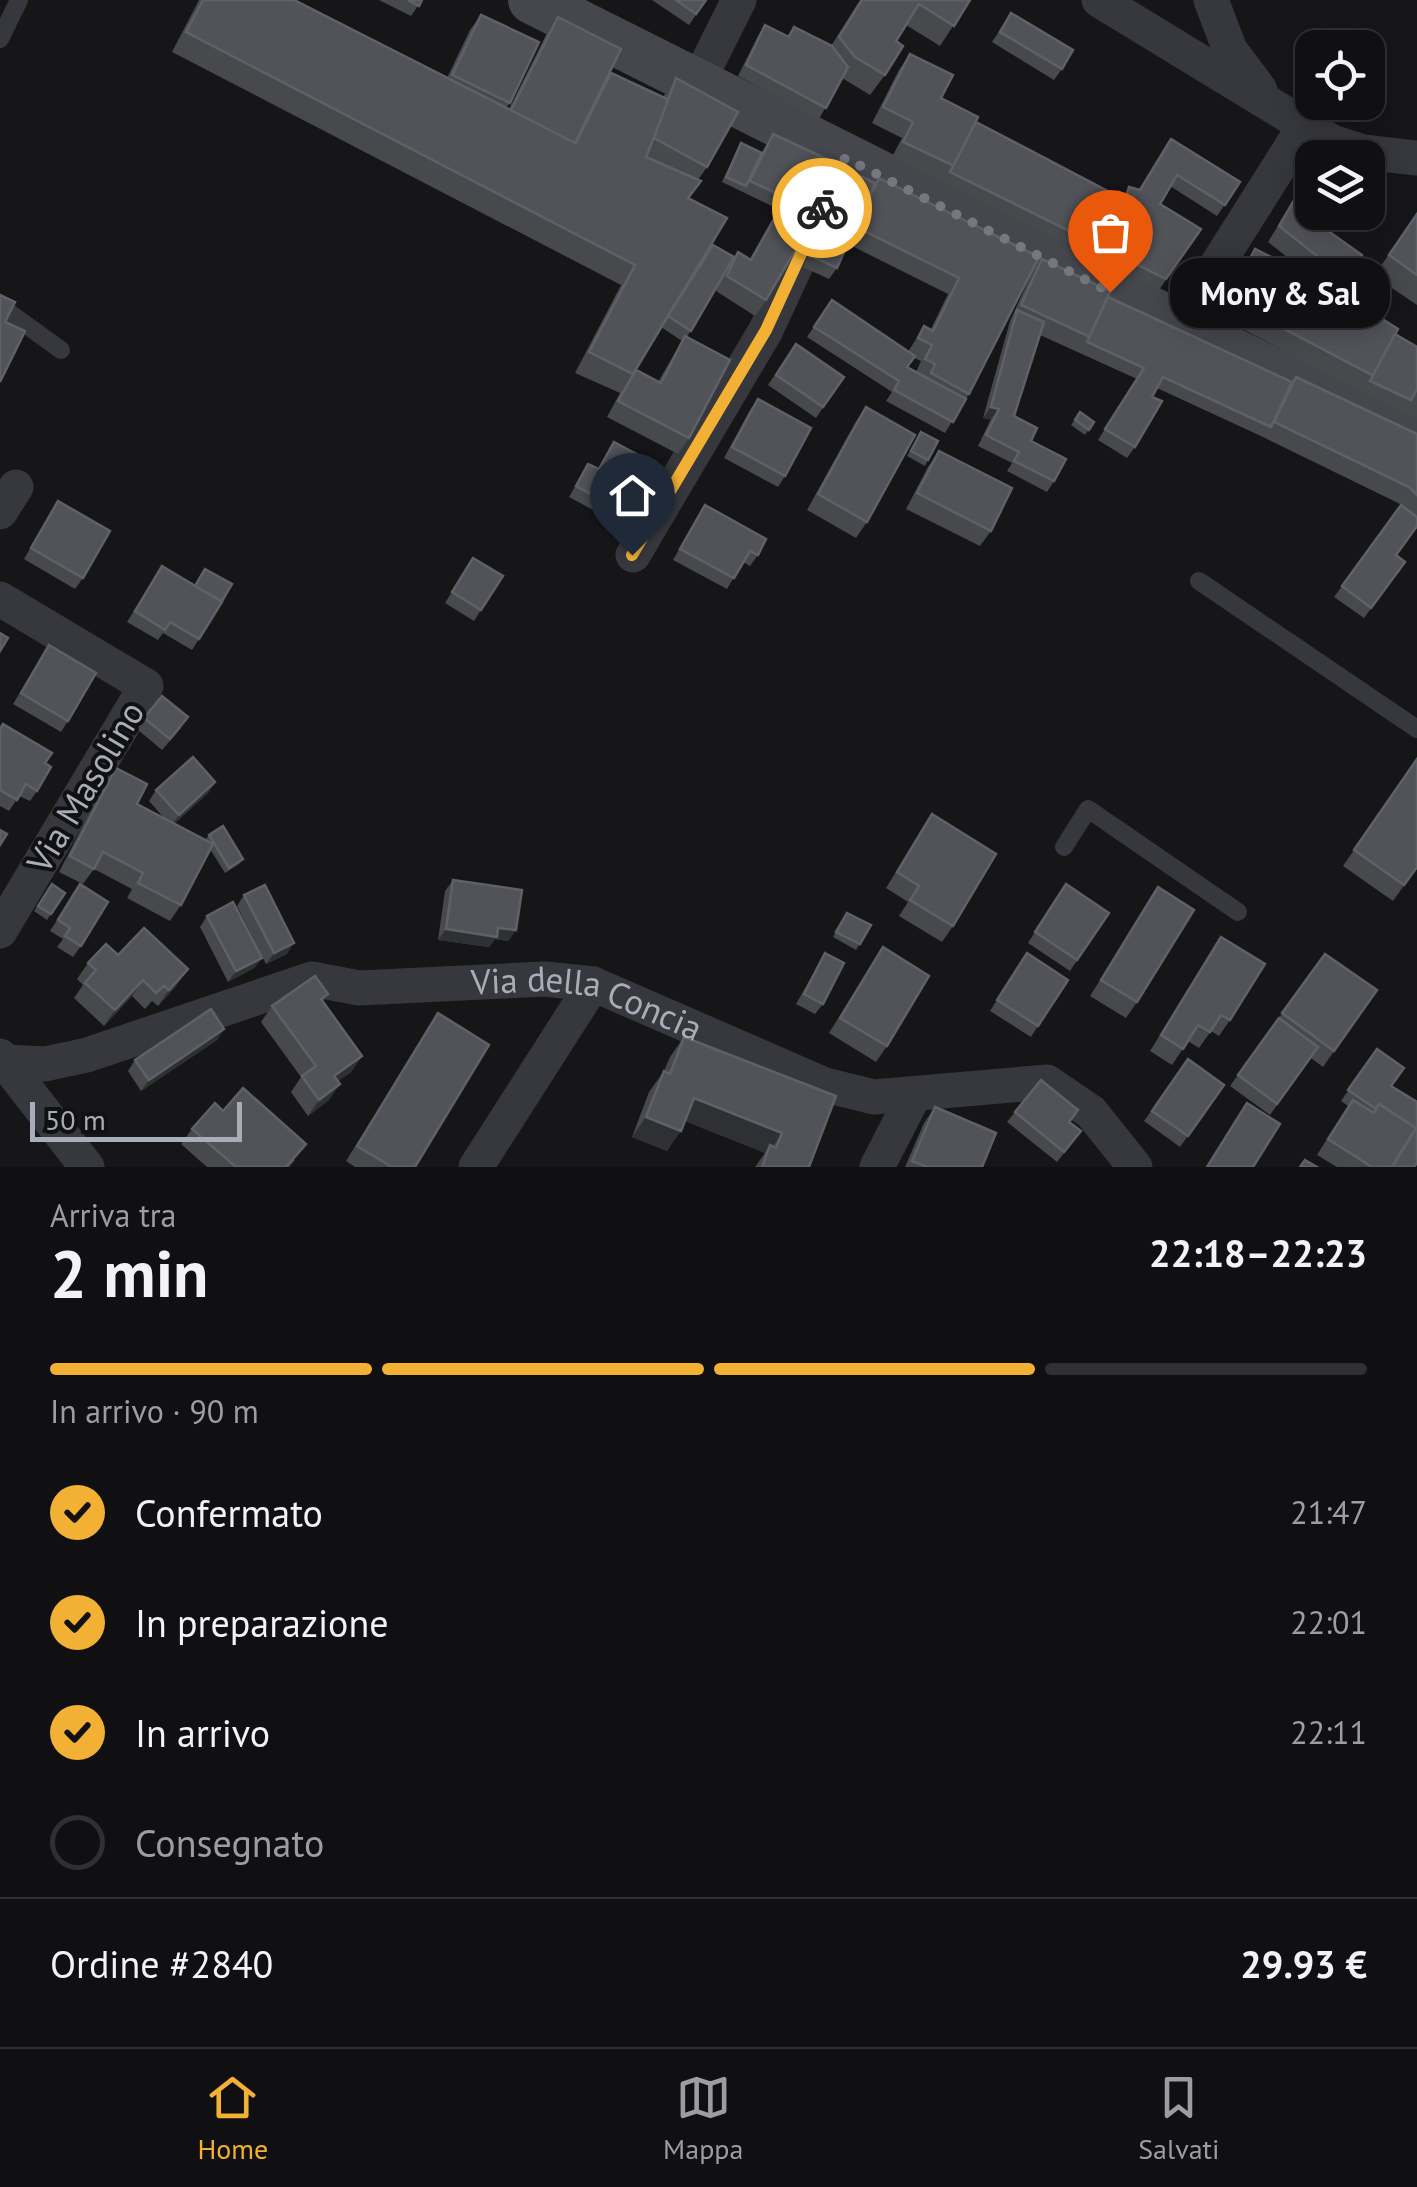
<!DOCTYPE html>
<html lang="it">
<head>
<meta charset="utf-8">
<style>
	:root { --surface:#101012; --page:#1e1e20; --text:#f1f3f6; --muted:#9c9d9f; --line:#303032; --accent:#f2b134 }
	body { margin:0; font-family:"PT Sans",sans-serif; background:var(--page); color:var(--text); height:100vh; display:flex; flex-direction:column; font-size:38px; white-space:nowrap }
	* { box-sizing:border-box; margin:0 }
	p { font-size:32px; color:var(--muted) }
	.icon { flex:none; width:55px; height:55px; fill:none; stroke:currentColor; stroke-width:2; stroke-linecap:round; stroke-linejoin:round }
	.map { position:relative; height:1167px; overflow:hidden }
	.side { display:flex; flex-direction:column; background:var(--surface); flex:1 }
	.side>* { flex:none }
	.buttons { position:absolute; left:1295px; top:30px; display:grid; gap:20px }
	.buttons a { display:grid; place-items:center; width:90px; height:90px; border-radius:20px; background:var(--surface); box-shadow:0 5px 25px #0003,0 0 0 2px var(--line); font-size:50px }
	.scale { position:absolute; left:30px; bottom:25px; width:212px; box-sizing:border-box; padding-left:10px; border:5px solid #a8adb8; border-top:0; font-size:28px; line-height:35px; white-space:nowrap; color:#a8adb8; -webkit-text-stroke:8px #111113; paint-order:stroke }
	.pin { position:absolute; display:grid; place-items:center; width:85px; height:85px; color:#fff; margin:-102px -42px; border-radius:50% 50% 50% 0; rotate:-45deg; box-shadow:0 0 10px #0007 }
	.pin .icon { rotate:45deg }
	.courier { position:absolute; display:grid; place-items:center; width:100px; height:100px; margin:-50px; border:8px solid #f2b134; border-radius:50%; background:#fff; color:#222; box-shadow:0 2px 12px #0007 }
	.bubble { position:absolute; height:70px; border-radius:30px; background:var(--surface); box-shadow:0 5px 25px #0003,0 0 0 2px var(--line); font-size:32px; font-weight:800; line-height:70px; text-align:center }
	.overview em { font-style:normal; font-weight:800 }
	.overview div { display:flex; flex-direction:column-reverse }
	.overview { display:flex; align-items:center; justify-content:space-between; height:170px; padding:0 50px }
	h1 { font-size:65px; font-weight:800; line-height:75px }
	.bar { display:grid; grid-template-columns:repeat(4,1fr); gap:15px 10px; align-content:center; height:120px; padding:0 50px }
	.bar i { height:12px; border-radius:8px; background:var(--line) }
	.bar .on { background:var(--accent) }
	.bar p { grid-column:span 4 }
	.line { display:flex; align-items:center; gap:25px; padding:0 50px; border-top:2px solid var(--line) }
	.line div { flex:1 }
	ol { padding:0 50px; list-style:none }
	li { display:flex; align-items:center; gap:30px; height:110px }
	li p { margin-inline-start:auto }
	li .icon { padding:10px; border-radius:50%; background:var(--accent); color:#111; stroke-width:4 }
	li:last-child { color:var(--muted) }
	li i { width:55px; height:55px; border:5px solid var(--line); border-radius:50% }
	.tab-bar { display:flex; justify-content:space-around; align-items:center; height:140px; border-top:2px solid var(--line); background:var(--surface); font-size:28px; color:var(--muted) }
	.tab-bar a { display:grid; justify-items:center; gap:5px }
	.tab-bar .on { color:var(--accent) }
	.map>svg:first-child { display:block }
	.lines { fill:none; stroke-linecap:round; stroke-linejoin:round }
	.lane { stroke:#37383d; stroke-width:18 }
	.street { stroke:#37383d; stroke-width:35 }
	.secondary { stroke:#45474d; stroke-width:48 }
	.wall { fill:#47494d; fill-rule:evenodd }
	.shaded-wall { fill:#2f3033 }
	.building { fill:#525359; stroke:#5f6168; stroke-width:2.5 }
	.done { stroke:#757880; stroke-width:10; stroke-dasharray:0 18 }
	.route { stroke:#f2b134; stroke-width:12 }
	.labels { text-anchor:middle; stroke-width:8; stroke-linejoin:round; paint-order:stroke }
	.street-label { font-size:35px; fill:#a8adb8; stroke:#111113 }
</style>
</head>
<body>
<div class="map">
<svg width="1417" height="1167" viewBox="0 0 1417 1167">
	<rect width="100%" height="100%" fill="#161618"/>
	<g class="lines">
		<g class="lane">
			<polyline points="0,39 19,0"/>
			<polyline points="0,306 61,350"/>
			<polyline points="1199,581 1417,729"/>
			<polyline points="1064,847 1088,809 1238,912"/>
		</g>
		<g class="street">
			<polyline points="1099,0 1332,142 1363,152 1417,158"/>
			<polyline points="1211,0 1230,50 1260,90"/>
			<polyline points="697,84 739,0"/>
			<polyline points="1179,325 1304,127"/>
			<polyline points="0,512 16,487"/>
			<polyline points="633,555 766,330 845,159"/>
			<polyline points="0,599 146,686 0,931"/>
			<polyline points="0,1056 87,1167"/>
			<path id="s1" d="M7,1062L45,1064L87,1055L312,979L359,988L545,979L593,984L825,1085L874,1097L1047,1082L1091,1112L1135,1167"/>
			<polyline points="476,1167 593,984"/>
			<polyline points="877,1167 913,1097"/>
		</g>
		<polyline class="secondary" points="532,0 1417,444"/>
	</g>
	<g class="wall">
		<path d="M199,0H294L447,78L470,30L481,15L510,103L506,108L509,109L547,33L558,17L607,79L663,97L676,78L707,167L698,180L689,199L690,280L734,257L738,252L750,259L778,209L722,182L741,143L762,152L773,134L840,165L766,300L755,316L716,291L723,276L687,337L689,438L678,454L607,417L620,393L575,373L621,285L172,52ZM661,327L682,341L658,382L636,370Z"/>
		<polygon points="379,0 422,0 411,16"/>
		<polygon points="652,0 706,0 689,25"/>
		<polygon points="860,0 970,0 940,46 906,25 896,41 885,75 870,95 842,78 819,119 738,76 758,36 765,25 787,36 794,27 831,46"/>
		<polygon points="1011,13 1062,69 1054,80 992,42"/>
		<polygon points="910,54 941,98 976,122 1122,199 1129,187 1139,190 1171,139 1240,182 1217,216 1170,186 1160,204 1201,229 1159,290 892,157 902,138 872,123 899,70"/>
		<path d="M850,171L875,183L879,178L1039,257L969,394L945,433L886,401L892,392L807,337L832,300L908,352L924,326L931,329L948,294L848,244L837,268L829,279L803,267L843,182ZM914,358L921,361L916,372L908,367Z"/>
		<polygon points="1304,183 1324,228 1341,293 1395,334 1417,347 1417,419 1362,392 1218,316 1244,264 1255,249 1305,274 1306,272 1268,242"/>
		<polygon points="1417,213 1417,305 1374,276"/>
		<polygon points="1042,259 1108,297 1292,382 1296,377 1417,434 1417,526 1396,555 1405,562 1364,618 1334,597 1401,505 1398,503 1263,437 1157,388 1152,397 1135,447 1127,458 1098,440 1137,379 1040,335 1014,416 1031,441 1054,481 1047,492 1007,471 1012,463 978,446 991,419 983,418 1010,321 1031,275"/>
		<polygon points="796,344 844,377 816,418 768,385"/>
		<polygon points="758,399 785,476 778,487 724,458 750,410"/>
		<polygon points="866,407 867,522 856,538 807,510 855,423"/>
		<polygon points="1080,412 1094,422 1085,435 1071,425"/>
		<polygon points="921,432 928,460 925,466 907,456"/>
		<polygon points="614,442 631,516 623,526 569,497 588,464 598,468"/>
		<polygon points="939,451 991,531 980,546 906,509 928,467"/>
		<polygon points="58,501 83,578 75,589 24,559"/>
		<polygon points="705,505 758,555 750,566 743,562 727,589 673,560"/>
		<polygon points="473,558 481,610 474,621 445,603"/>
		<polygon points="162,566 199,639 192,650 163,633 158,640 127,622"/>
		<polygon points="49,645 68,721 61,732 13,704"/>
		<polygon points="144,718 181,728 162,750 137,729"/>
		<polygon points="0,729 45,763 37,791 30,801 19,796 9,811 0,806"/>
		<polygon points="1417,759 1417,867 1393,901 1343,866"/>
		<polygon points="116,768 137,804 165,819 149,801 156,790 215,782 208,793 174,824 205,840 209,835 243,859 239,864 225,873 210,849 181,905 170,921 127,898 132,889 94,869 83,884 59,872 105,783"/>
		<polygon points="932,814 953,926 942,942 899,916 908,902 886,888"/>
		<polygon points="453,880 516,930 508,941 495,939 489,947 438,940 445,891"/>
		<polygon points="52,884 65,893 47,920 34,911"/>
		<polygon points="80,884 81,946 73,957 57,947 63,939 50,931"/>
		<polygon points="1066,884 1109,913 1070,971 1028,943"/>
		<polygon points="1158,887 1137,1002 1126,1018 1090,996"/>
		<polygon points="244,895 287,954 266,964 237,906"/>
		<polygon points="207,916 262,958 254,968 228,982 200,927"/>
		<polygon points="843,918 871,925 856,950 833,937"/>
		<polygon points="1221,937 1230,1020 1219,1036 1211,1031 1199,1048 1188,1041 1172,1065 1150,1051"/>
		<polygon points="883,947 887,1046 876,1062 829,1033"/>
		<polygon points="825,953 823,1004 815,1014 796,1004"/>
		<polygon points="1325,954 1377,990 1323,1067 1311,1058 1270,1115 1230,1086"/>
		<polygon points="118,955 177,985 158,1006 152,1001 145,1009 132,996 104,1026 74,998 83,985 77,979 88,963"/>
		<polygon points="1020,964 1038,1026 1031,1037 990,1011"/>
		<polygon points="328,994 323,1001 362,1056 351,1072 338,1081 329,1100 308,1116 291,1092 301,1077 261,1022 272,1006"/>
		<polygon points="438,1013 415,1167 355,1167 346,1161"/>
		<polygon points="224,1029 217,1040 141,1091 128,1071 135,1060"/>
		<polygon points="684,1037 836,1096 809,1167 755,1167 765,1153 685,1121 667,1151 632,1137 649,1092 664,1071 670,1057"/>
		<polygon points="1377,1049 1392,1086 1414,1167 1337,1167 1317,1155 1348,1106 1341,1101"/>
		<polygon points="1188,1059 1224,1085 1180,1147 1144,1121"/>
		<polygon points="935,1107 982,1167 905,1167 924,1123"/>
		<polygon points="223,1111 295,1160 289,1167 207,1167 181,1144 192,1129"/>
		<polygon points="1015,1112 1069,1122 1081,1131 1057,1162 1007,1122"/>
	</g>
	<g class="shaded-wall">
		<polygon points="991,407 999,409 991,419 983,418"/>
		<polygon points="215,782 208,793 171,826 179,815"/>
		<polygon points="498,928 516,930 508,941 495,939 489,947 438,940 446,929"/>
		<polygon points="294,943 287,954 266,964 274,953"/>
		<polygon points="262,958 254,968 228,982 236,971"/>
		<polygon points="188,969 177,985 158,1006 169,990"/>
		<polygon points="143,980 132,996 104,1026 115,1010"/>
		<polygon points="224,1029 217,1040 141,1091 149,1080"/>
		<polygon points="362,1056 351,1072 323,1092 334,1076"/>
		<polygon points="340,1084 329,1100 308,1116 319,1100"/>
		<polygon points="694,1098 782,1133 768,1154 770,1145 765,1153 680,1119"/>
		<polygon points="646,1117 681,1131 667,1151 632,1137"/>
	</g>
	<g class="building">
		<polygon points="203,0 294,0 576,143 611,73 669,100 646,157 701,181 688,198 727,218 633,374 589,352 635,265 186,32"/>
		<polygon points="408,0 422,0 419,6"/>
		<polygon points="676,0 706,0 696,14"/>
		<polygon points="862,0 970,0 954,26 919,4 896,41 903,46 885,75 855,57 839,37"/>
		<polygon points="1011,13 1073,50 1062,69 1000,32"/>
		<polygon points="481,15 539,42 510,103 452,75"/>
		<polygon points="558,17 621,49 575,143 511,110"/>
		<polygon points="765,25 789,37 794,27 832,46 848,67 826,108 746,65"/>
		<polygon points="910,54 953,75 941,98 978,117 954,166 903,142 913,122 883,107"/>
		<polygon points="676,78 738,112 707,167 654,138"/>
		<polygon points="976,122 1125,200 1129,187 1140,190 1171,139 1240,182 1225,205 1177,175 1160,204 1201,229 1166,279 950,172"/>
		<polygon points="773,134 840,165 819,207 789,193 786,198 750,181"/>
		<polygon points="741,143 762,153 746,186 726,177"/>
		<polygon points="850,171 875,183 837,268 811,256"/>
		<polygon points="879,178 1039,257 969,394 931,373 935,364 925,359 932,345 918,338 924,326 933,331 959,278 856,227"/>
		<polygon points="1304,183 1312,187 1312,212 1334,212 1324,228 1362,255 1341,293 1398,329 1374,376 1229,300 1255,249 1307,275 1317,256 1279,226"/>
		<polygon points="789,193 820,208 766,300 727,276 738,252 751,260"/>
		<polygon points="1417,214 1417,275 1389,255"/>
		<polygon points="713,245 734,257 691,331 668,316"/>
		<polygon points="1042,259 1110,291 1090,337 1021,305"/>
		<polygon points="0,295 15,302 5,322 25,331 0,382"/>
		<polygon points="1108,297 1292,382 1271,427 1163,377 1152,397 1162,401 1135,447 1105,429 1144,368 1087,342"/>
		<polygon points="832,300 915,356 907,367 966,399 953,422 894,390 899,381 814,327"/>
		<polygon points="1017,310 1044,322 1014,416 1037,428 1031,441 1066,459 1054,481 1014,461 1019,452 986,435 999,409 991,407"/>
		<polygon points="1395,334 1417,347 1417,389 1411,400 1370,381"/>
		<polygon points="685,336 730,360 689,438 618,401 636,370 661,383"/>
		<polygon points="796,344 844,377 823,407 776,375"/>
		<polygon points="1296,377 1417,434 1417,495 1409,487 1274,422"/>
		<polygon points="758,399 811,428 785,476 732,447"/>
		<polygon points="866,407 915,435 867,522 818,494"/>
		<polygon points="1080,412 1094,422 1089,430 1075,420"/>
		<polygon points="921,432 938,441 928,460 911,451"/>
		<polygon points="614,442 657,465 631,516 576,486 588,464 599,469"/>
		<polygon points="939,451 1012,488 991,531 917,493"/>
		<polygon points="58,501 110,531 83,578 31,548"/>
		<polygon points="705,505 766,539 758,555 750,551 734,578 680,549"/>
		<polygon points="1401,505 1417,517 1417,526 1396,555 1405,562 1371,608 1342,586"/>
		<polygon points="473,558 503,576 481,610 452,592"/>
		<polygon points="162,566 222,602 199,639 170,622 165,630 135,611"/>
		<polygon points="205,569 232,584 222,601 195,586"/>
		<polygon points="0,633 8,638 0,651"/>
		<polygon points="49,645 96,673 68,721 21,693"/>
		<polygon points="162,696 188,717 170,739 144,718"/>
		<polygon points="3,724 52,753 45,763 51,767 37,791 26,784 17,800 0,790 0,729"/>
		<polygon points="193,757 215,782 179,815 156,790"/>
		<polygon points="1417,759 1417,867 1404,885 1354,850"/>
		<polygon points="116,768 147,784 137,804 213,844 181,905 138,883 143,873 103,852 94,869 70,856"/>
		<polygon points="932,814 996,854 953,926 910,900 919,886 897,872"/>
		<polygon points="223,826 243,859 229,868 209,835"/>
		<polygon points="0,830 7,834 0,845"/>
		<polygon points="453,880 522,890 516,930 498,928 497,937 446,929"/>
		<polygon points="52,884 65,893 51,914 38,906"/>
		<polygon points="80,884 108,902 81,946 65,936 70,928 58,920"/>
		<polygon points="1066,884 1109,913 1077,960 1035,932"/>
		<polygon points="265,885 294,943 274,953 244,895"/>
		<polygon points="1158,887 1194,910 1137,1002 1101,980"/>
		<polygon points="233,902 262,958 236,971 207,916"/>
		<polygon points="847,913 871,925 860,944 836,932"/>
		<polygon points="144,928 188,969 169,990 164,986 156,993 143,980 115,1010 85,983 96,970 88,963 106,944 118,955"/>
		<polygon points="1221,937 1265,964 1230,1020 1221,1015 1210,1032 1198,1025 1183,1049 1161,1035"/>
		<polygon points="883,947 929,976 887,1046 840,1018"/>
		<polygon points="825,953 844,963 823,1004 804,994"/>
		<polygon points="1027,953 1068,980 1038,1026 997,1000"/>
		<polygon points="1325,954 1377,990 1334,1051 1282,1013"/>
		<polygon points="315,976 328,994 321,999 362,1056 334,1076 340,1084 319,1100 302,1076 316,1066 272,1006"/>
		<polygon points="211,1009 224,1029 149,1080 135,1060"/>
		<polygon points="438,1013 489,1045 415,1167 392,1167 357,1146"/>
		<polygon points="1279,1018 1318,1047 1277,1104 1238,1075"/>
		<polygon points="684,1037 836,1096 809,1167 762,1167 770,1145 776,1148 782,1133 694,1098 681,1131 646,1117 664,1071 670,1074"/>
		<polygon points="1377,1049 1404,1068 1391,1086 1417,1102 1417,1163 1414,1167 1392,1167 1416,1128 1379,1104 1376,1109 1348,1090"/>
		<polygon points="1188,1059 1224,1085 1188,1136 1152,1111"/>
		<polygon points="1041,1080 1078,1110 1069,1122 1081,1131 1064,1152 1015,1112"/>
		<polygon points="243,1088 306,1144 286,1167 236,1167 192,1129 215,1103 223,1111"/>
		<polygon points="1353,1100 1374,1113 1379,1104 1416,1128 1392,1167 1372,1167 1328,1139"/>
		<polygon points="1247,1103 1280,1124 1253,1167 1207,1167"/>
		<polygon points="935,1107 996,1133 982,1167 927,1167 912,1161"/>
		<polygon points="1305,1160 1317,1167 1300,1167"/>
	</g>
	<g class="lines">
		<polyline class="done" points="822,208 845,158 1110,292"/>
		<polyline class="route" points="632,555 766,330 822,208"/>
	</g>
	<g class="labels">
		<g class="street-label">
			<text transform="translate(86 787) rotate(-59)" y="12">Via Masolino</text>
			<text dy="12" stroke="none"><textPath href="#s1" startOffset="598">Via della Concia</textPath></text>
		</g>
	</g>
</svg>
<div class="buttons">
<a><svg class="icon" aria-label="locate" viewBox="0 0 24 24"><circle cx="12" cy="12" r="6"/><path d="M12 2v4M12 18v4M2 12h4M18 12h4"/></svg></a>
<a><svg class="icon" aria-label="layers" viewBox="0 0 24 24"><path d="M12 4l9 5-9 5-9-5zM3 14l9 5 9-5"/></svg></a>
</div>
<div class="scale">50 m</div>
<div class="pin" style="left:1110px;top:292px;background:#ea580c"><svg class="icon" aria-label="bag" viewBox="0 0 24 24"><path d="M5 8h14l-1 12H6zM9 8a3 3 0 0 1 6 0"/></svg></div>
<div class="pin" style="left:632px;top:555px;background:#1f2937"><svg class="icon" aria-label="home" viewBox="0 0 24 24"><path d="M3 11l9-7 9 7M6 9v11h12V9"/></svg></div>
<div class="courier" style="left:822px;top:208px"><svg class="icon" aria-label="bike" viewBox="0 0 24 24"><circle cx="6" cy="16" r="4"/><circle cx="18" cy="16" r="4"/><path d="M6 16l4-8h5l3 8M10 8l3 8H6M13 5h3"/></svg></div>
<div class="bubble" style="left:1170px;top:258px;width:220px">Mony &amp; Sal</div>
</div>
<section class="side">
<div class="overview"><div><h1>2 min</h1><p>Arriva tra</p></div><em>22:18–22:23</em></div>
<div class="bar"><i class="on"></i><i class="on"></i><i class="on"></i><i></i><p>In arrivo · 90 m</p></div>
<ol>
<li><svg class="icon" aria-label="check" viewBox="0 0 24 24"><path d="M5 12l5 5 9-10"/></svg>Confermato<p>21:47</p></li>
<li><svg class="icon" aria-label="check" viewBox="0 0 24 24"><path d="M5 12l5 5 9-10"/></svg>In preparazione<p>22:01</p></li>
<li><svg class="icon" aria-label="check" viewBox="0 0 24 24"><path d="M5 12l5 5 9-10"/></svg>In arrivo<p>22:11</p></li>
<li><i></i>Consegnato</li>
</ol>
<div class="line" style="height:130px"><div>Ordine #2840</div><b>29.93 €</b></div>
</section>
<nav class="tab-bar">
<a class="on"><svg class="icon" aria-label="home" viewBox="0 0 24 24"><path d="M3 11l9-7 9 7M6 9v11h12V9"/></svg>Home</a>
<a><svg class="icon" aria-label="map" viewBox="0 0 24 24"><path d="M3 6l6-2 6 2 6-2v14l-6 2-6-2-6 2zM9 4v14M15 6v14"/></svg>Mappa</a>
<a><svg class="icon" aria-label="saved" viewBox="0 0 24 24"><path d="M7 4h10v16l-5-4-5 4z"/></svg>Salvati</a>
</nav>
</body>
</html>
